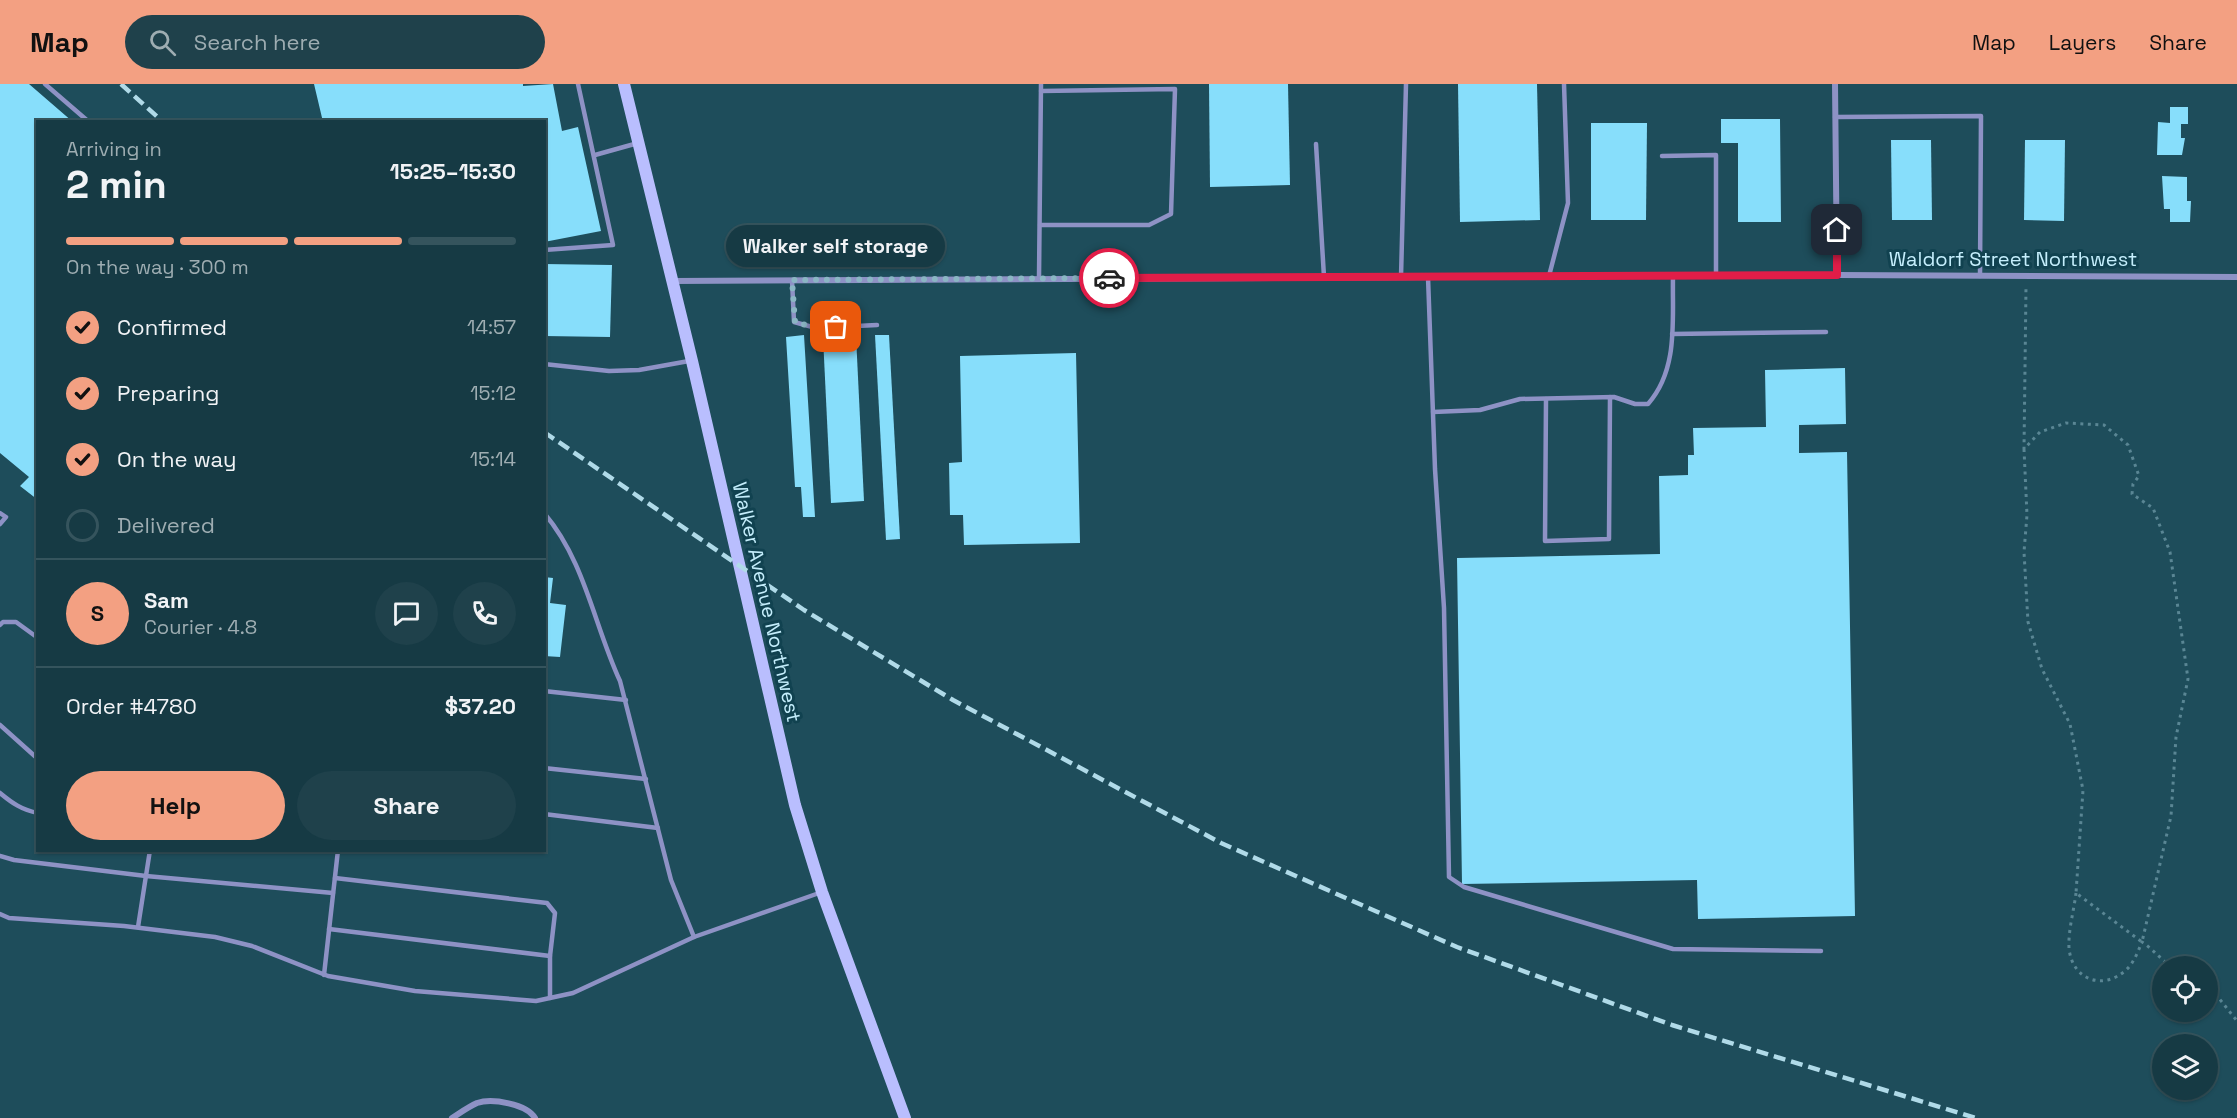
<!DOCTYPE html>
<html lang="en">
<head>
<meta charset="utf-8">
<style>
	:root { --surface:#163a44; --page:#1f414b; --text:#f1f3f6; --muted:#9eadb2; --line:#35545d; --accent:#f3a082 }
	body { margin:0; font-family:"Space Grotesk",sans-serif; background:var(--page); color:var(--text); height:100vh; display:flex; flex-direction:column; font-size:22px; white-space:nowrap }
	* { box-sizing:border-box; margin:0 }
	p { font-size:20px; color:var(--muted) }
	.icon { flex:none; width:33px; height:33px; fill:none; stroke:currentColor; stroke-width:2; stroke-linecap:round; stroke-linejoin:round }
	.map { position:relative; flex:1; overflow:hidden }
	.details { position:absolute; left:36px; top:36px; width:510px; height:732px; display:flex; flex-direction:column; background:var(--surface); border-radius:0px; box-shadow:0 2px 4px #0004,0 0 0 2px var(--line) }
	.details>* { flex:none }
	.tools { position:absolute; left:2152px; top:872px; display:grid; gap:12px }
	.tools a { display:grid; place-items:center; width:66px; height:66px; border-radius:50%; background:var(--surface); box-shadow:0 2px 4px #0004,0 0 0 2px var(--line); font-size:30px }
	.pin { position:absolute; display:grid; place-items:center; width:51px; height:51px; color:#fff; margin:-26px; border-radius:12px; box-shadow:0 3px 9px #0006 }
	.courier { position:absolute; display:grid; place-items:center; width:60px; height:60px; margin:-30px; border:4px solid #e11d48; border-radius:50%; background:#fff; color:#222; box-shadow:0 2px 8px #0007 }
	.bubble { position:absolute; height:42px; border-radius:21px; background:var(--surface); box-shadow:0 2px 4px #0004,0 0 0 2px var(--line); font-size:20px; font-weight:800; line-height:42px; text-align:center }
	.summary em { font-style:normal; font-weight:800 }
	.summary div { display:flex; flex-direction:column-reverse }
	.summary { display:flex; align-items:center; justify-content:space-between; height:102px; padding:0 30px }
	h1 { font-size:39px; font-weight:800; line-height:45px }
	.bar { display:grid; grid-template-columns:repeat(4,1fr); gap:9px 6px; align-content:center; height:72px; padding:0 30px }
	.bar i { height:8px; border-radius:4px; background:var(--line) }
	.bar .on { background:var(--accent) }
	.bar p { grid-column:span 4 }
	.line { display:flex; align-items:center; gap:15px; padding:0 30px; border-top:2px solid var(--line) }
	.line div { flex:1 }
	.round { display:grid; place-items:center; flex:none; width:63px; height:63px; border-radius:32px; background:var(--page) }
	ol { padding:0 30px; list-style:none }
	li { display:flex; align-items:center; gap:18px; height:66px }
	li p { margin-inline-start:auto }
	li .icon { padding:6px; border-radius:50%; background:var(--accent); color:#111; stroke-width:4 }
	li:last-child { color:var(--muted) }
	li i { width:33px; height:33px; border:3px solid var(--line); border-radius:50% }
	.cta { display:flex; gap:12px; margin-top:auto; padding:12px 30px }
	.cta a { flex:1; height:69px; border-radius:36px; background:var(--accent); color:#111; font-size:24px; font-weight:800; line-height:69px; text-align:center }
	.cta a+a { background:var(--page); color:var(--text) }
	header { display:flex; align-items:center; gap:36px; box-sizing:border-box; height:84px; padding:0 30px; background:var(--accent); color:#111 }
	header strong { font-size:28px }
	nav { display:flex; gap:33px; margin-inline-start:auto; font-size:21px }
	.search { width:420px; height:54px; background:var(--page); display:flex; align-items:center; gap:15px; box-sizing:border-box; padding:0 21px; border-radius:33px; color:var(--muted); font-size:22px }
	.map>svg:first-child { display:block }
	.building { fill:#87defb }
	.lines { fill:none; stroke-linecap:round; stroke-linejoin:round }
	.path { stroke:#5a8694; stroke-width:3; stroke-dasharray:3 4.5; stroke-linecap:butt }
	.lane { stroke:#8e92c5; stroke-width:4.5 }
	.street { stroke:#8e92c5; stroke-width:6 }
	.secondary { stroke:#b9befe; stroke-width:12 }
	.rail { stroke:#b0dae8; stroke-width:4.5; stroke-dasharray:12 6; stroke-linecap:butt }
	.done { stroke:#8bb6c4; stroke-width:6; stroke-dasharray:0 10.8 }
	.route { stroke:#e11d48; stroke-width:8 }
	.labels { text-anchor:middle; stroke-width:6; stroke-linejoin:round; paint-order:stroke }
	.street-label { font-size:20px; fill:#c5eefc; stroke:#114250 }
</style>
</head>
<body>
<header>
<strong>Map</strong>
<div class="search"><svg class="icon" aria-label="search" viewBox="0 0 24 24"><circle cx="10" cy="10" r="6"/><path d="M15 15l6 6"/></svg>Search here</div>
<nav><a>Map</a><a>Layers</a><a>Share</a></nav>
</header>
<div class="map">
<svg width="2237" height="1034" viewBox="0 0 2237 1034">
	<rect width="100%" height="100%" fill="#1e4d5b"/>
	<g class="building">
		<polygon points="0,0 29,0 73,38 38,38 38,416 20,402 29,393 0,369"/>
		<polygon points="314,0 523,0 523,2 553,0 562,47 578,43 601,147 544,158 544,38 323,38"/>
		<polygon points="1209,0 1288,0 1290,101 1210,103"/>
		<polygon points="1458,0 1537,0 1540,136 1460,138"/>
		<polygon points="2170,23 2188,23 2188,40 2181,40 2181,54 2185,54 2182,71 2157,71 2158,38 2170,39"/>
		<polygon points="1721,35 1780,35 1781,138 1738,138 1738,59 1721,59"/>
		<polygon points="1591,39 1647,39 1646,136 1591,136"/>
		<polygon points="1891,56 1931,56 1932,136 1892,136"/>
		<polygon points="2025,56 2065,56 2064,137 2024,136"/>
		<polygon points="2162,92 2187,93 2187,117 2191,117 2190,138 2170,138 2170,125 2164,125"/>
		<polygon points="544,180 612,181 610,253 544,252"/>
		<polygon points="804,251 815,433 803,433 801,403 795,403 786,253"/>
		<polygon points="875,251 889,251 900,455 886,456"/>
		<polygon points="856,252 864,417 831,419 823,253"/>
		<polygon points="1076,269 1080,459 964,461 963,431 950,431 949,379 962,378 960,272"/>
		<polygon points="1845,284 1846,340 1799,341 1799,369 1847,368 1855,832 1698,835 1697,796 1462,800 1457,474 1660,470 1659,392 1688,391 1688,371 1694,371 1693,344 1766,343 1765,286"/>
		<polygon points="544,493 553,494 550,519 566,521 560,573 544,572"/>
	</g>
	<g class="lines">
		<g class="path">
			<polyline points="2024,365 2027,431 2024,468 2028,538 2042,585 2070,640 2083,706 2076,809 2142,858 2171,732 2176,653 2188,595 2170,468 2153,424 2132,410 2133,400 2139,392 2128,361 2104,341 2066,339 2040,348 2024,365 2026,203"/>
			<path d="M2076,809C2074,826 2068,847 2069,864C2072,896 2103,907 2126,886C2134,879 2138,867 2142,858C2153,865 2160,875 2171,882"/>
			<polyline points="2208,907 2218,913 2237,937"/>
		</g>
		<g class="lane">
			<polyline points="45,0 89,38"/>
			<polyline points="1835,33 1981,32 1980,192"/>
			<polyline points="1316,60 1324,193"/>
			<polyline points="595,71 638,59"/>
			<polyline points="1662,72 1716,71 1716,192"/>
			<polyline points="1040,141 1149,141 1171,130 1175,5 1041,7"/>
			<polyline points="544,166 613,161 578,0"/>
			<polyline points="1549,192 1568,119 1564,0"/>
			<polyline points="1401,193 1406,0"/>
			<polyline points="1428,193 1435,385 1444,524 1449,793 1464,803 1673,865 1821,867"/>
			<polyline points="1039,194 1041,0"/>
			<polyline points="792,196 794,238 816,244 877,241"/>
			<polyline points="1672,250 1826,248"/>
			<polyline points="544,280 609,287 639,286 689,277"/>
			<polyline points="1546,315 1545,457 1609,455 1610,313"/>
			<path d="M1433,328L1480,326L1520,315L1614,313L1635,320H1648C1679,285 1672,235 1673,192"/>
			<polyline points="0,429 6,433 0,440"/>
			<path d="M544,429C585,477 594,541 620,597L671,796L694,853"/>
			<polyline points="0,541 3,538 16,538 38,554"/>
			<polyline points="544,607 626,616"/>
			<polyline points="0,641 38,675"/>
			<polyline points="544,684 646,695"/>
			<path d="M0,709C12,719 22,726 38,729"/>
			<polyline points="544,730 658,744"/>
			<polyline points="0,772 14,776 146,792 333,809"/>
			<polyline points="335,794 547,819 555,829 550,872 550,914"/>
			<polyline points="0,830 9,834 124,842 215,853 252,862 328,892 415,907 536,917 573,909 694,853 822,808"/>
			<polyline points="138,843 150,766"/>
			<polyline points="329,845 550,872"/>
			<polyline points="324,891 338,766"/>
		</g>
		<g class="street">
			<polyline points="1835,0 1837,191"/>
			<polyline points="673,197 1837,191 2237,193"/>
			<path d="M452,1034C460,1029 468,1023 477,1019C492,1014 527,1020 535,1034"/>
		</g>
		<polyline class="secondary" points="624,0 692,277 795,721 822,808 905,1034"/>
		<g class="rail">
			<polyline points="121,0 163,38"/>
			<polyline points="544,348 804,526 953,616 1221,759 1457,863 1672,941 1976,1034"/>
		</g>
	</g>
	<g class="lines">
		<polyline class="done" points="836,243 816,244 795,238 792,196 1109,194"/>
		<polyline class="route" points="1109,194 1837,191 1837,146"/>
	</g>
	<g class="labels">
		<g class="street-label">
			<text x="2013" y="182">Waldorf Street Northwest</text>
			<text transform="translate(767 518) rotate(77)" y="7">Walker Avenue Northwest</text>
		</g>
	</g>
</svg>
<div class="tools">
<a><svg class="icon" aria-label="locate" viewBox="0 0 24 24"><circle cx="12" cy="12" r="6"/><path d="M12 2v4M12 18v4M2 12h4M18 12h4"/></svg></a>
<a><svg class="icon" aria-label="layers" viewBox="0 0 24 24"><path d="M12 4l9 5-9 5-9-5zM3 14l9 5 9-5"/></svg></a>
</div>
<div class="pin" style="left:836px;top:243px;background:#ea580c"><svg class="icon" aria-label="bag" viewBox="0 0 24 24"><path d="M5 8h14l-1 12H6zM9 8a3 3 0 0 1 6 0"/></svg></div>
<div class="pin" style="left:1837px;top:146px;background:#1f2937"><svg class="icon" aria-label="home" viewBox="0 0 24 24"><path d="M3 11l9-7 9 7M6 9v11h12V9"/></svg></div>
<div class="courier" style="left:1109px;top:194px"><svg class="icon" aria-label="car" viewBox="0 0 24 24"><path d="M5 17H2v-5l4-1 3-4h7l3 4 3 1v5h-3M9 17h6M6 11h13"/><circle cx="7" cy="17" r="2"/><circle cx="17" cy="17" r="2"/></svg></div>
<div class="bubble" style="left:726px;top:141px;width:219px">Walker self storage</div>
<section class="details">
<div class="summary"><div><h1>2 min</h1><p>Arriving in</p></div><em>15:25–15:30</em></div>
<div class="bar"><i class="on"></i><i class="on"></i><i class="on"></i><i></i><p>On the way · 300 m</p></div>
<ol>
<li><svg class="icon" aria-label="check" viewBox="0 0 24 24"><path d="M5 12l5 5 9-10"/></svg>Confirmed<p>14:57</p></li>
<li><svg class="icon" aria-label="check" viewBox="0 0 24 24"><path d="M5 12l5 5 9-10"/></svg>Preparing<p>15:12</p></li>
<li><svg class="icon" aria-label="check" viewBox="0 0 24 24"><path d="M5 12l5 5 9-10"/></svg>On the way<p>15:14</p></li>
<li><i></i>Delivered</li>
</ol>
<div class="line" style="height:108px"><b class="round" style="background:var(--accent);color:#111">S</b><div><b>Sam</b><p>Courier · 4.8</p></div><a class="round"><svg class="icon" aria-label="chat" viewBox="0 0 24 24"><path d="M4 5h16v11H9l-5 4z"/></svg></a><a class="round"><svg class="icon" aria-label="phone" viewBox="0 0 24 24"><path d="M5 4h4l2 5-3 2q2 4 5 5l2-3 5 2v4C11 20 4 13 5 4z"/></svg></a></div>
<div class="line" style="height:78px"><div>Order #4780</div><b>$37.20</b></div>
<div class="cta"><a>Help</a><a>Share</a></div>
</section>
</div>
</body>
</html>
